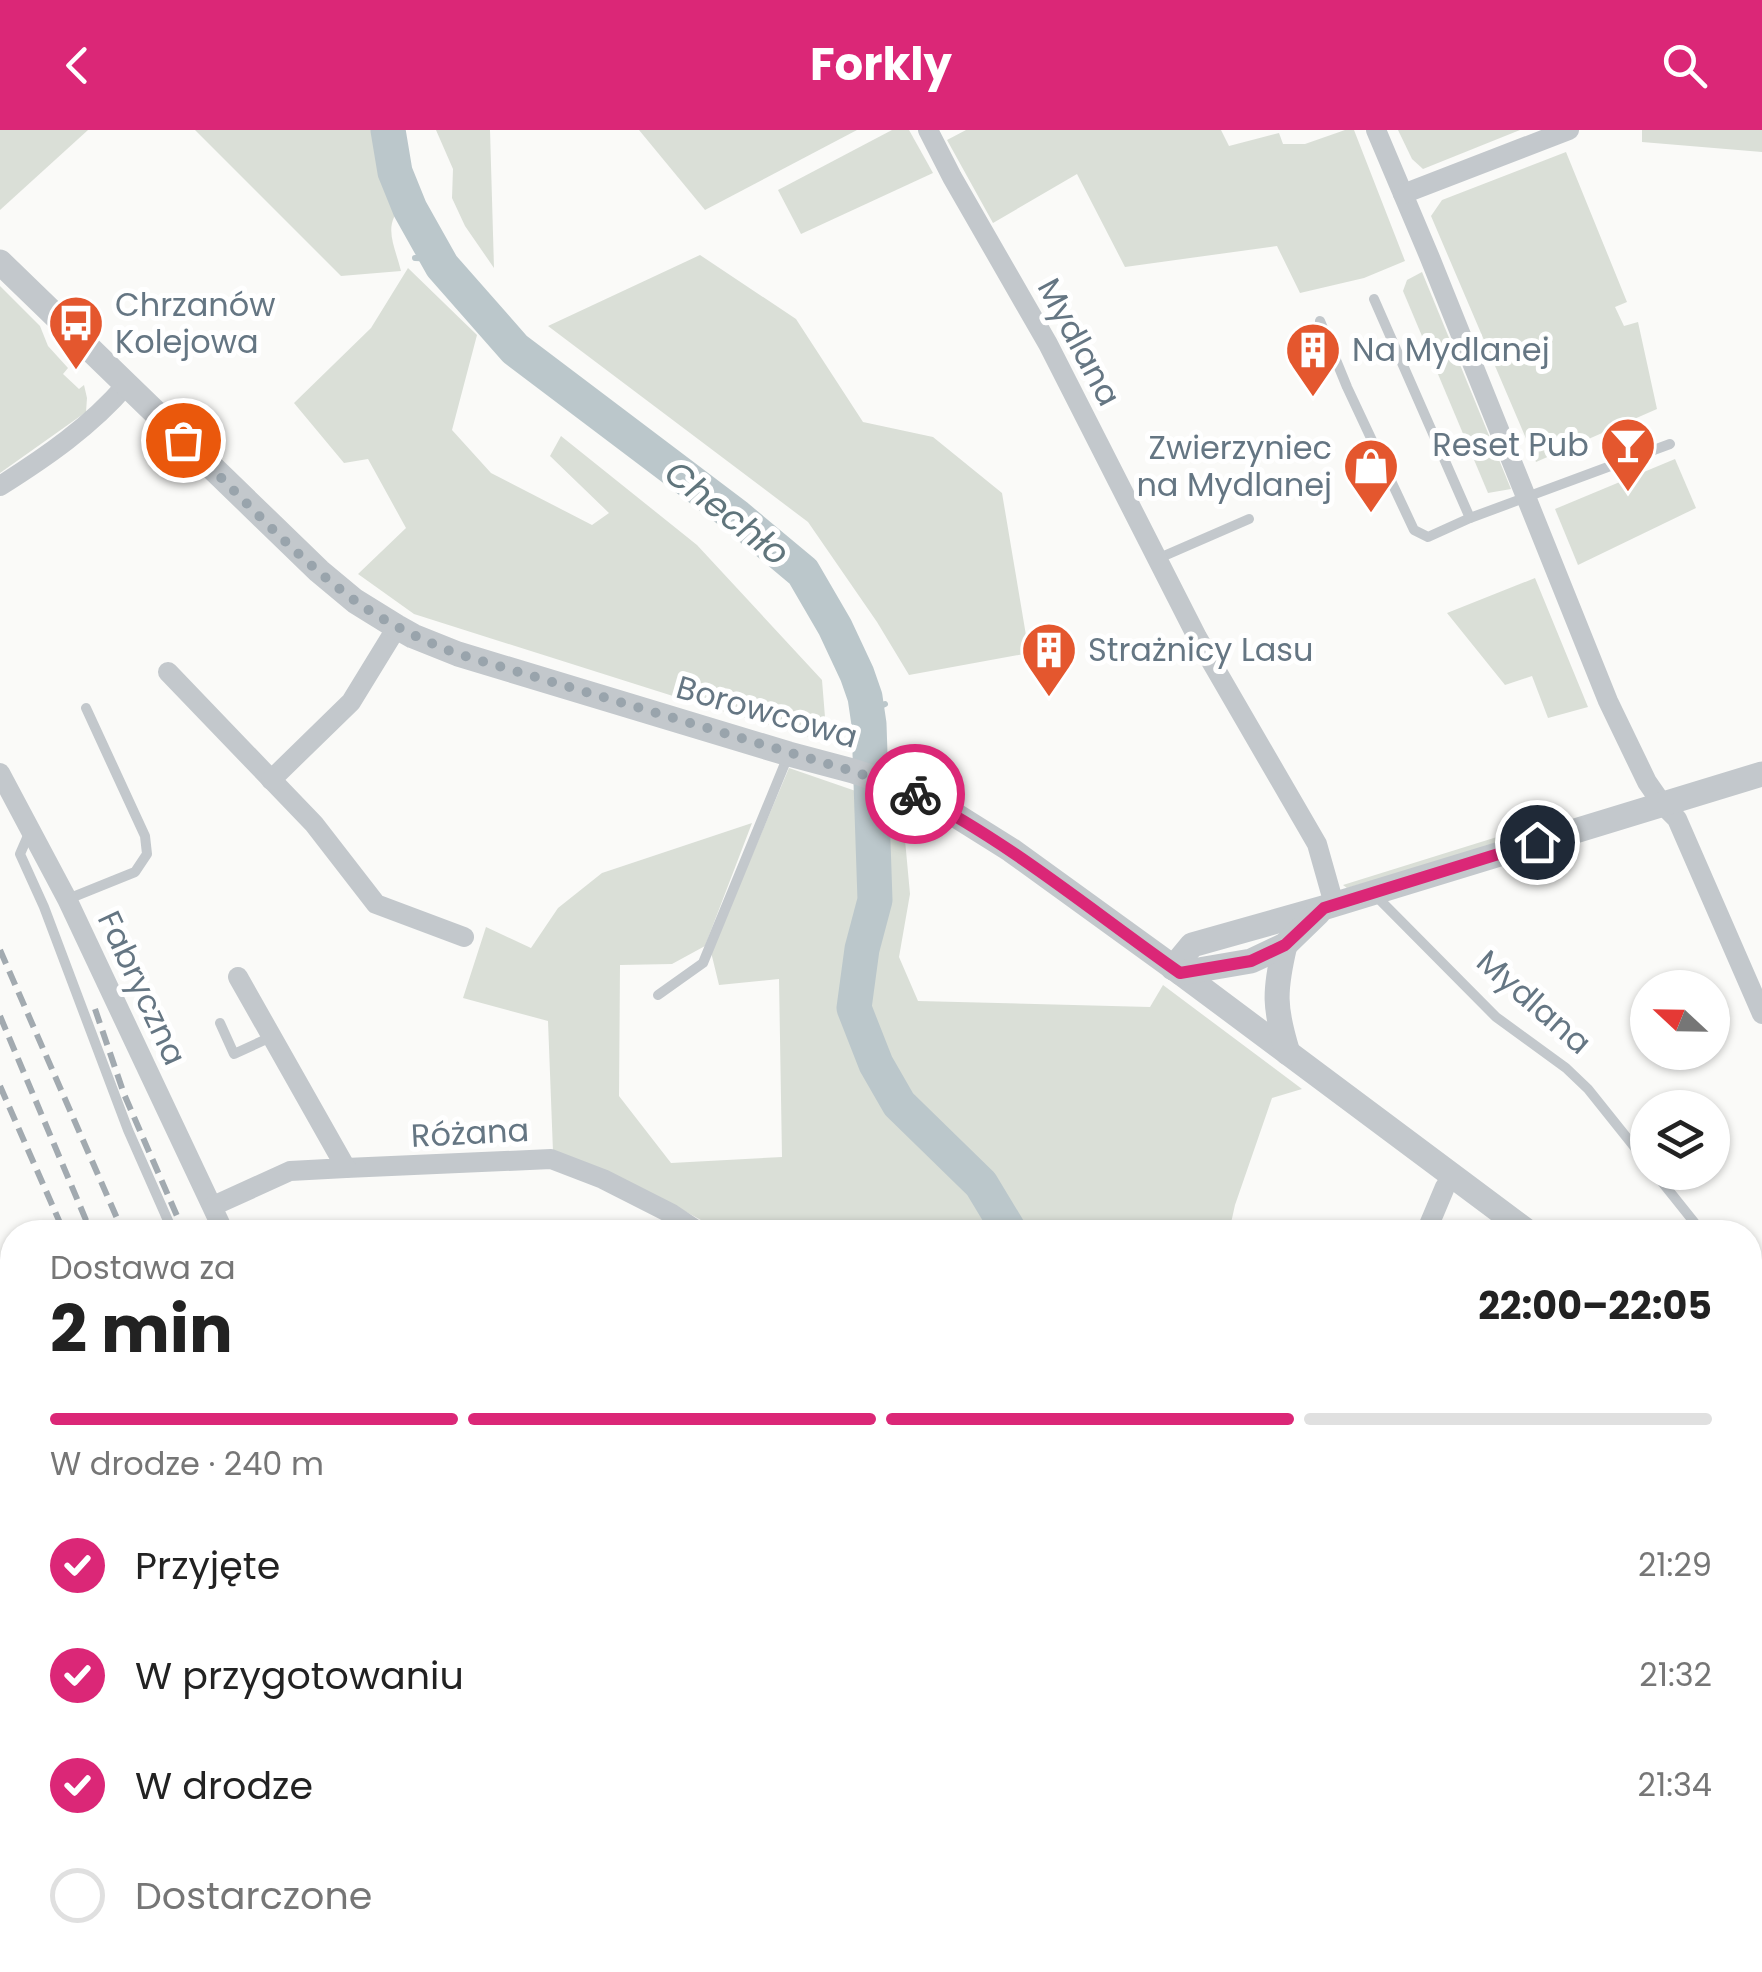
<!DOCTYPE html>
<html lang="pl">
<head>
<meta charset="utf-8">
<style>
	:root { --surface:#fff; --page:#f2f2f2; --text:#222; --muted:#767676; --line:#e0e0e0; --accent:#db2777 }
	body { margin:0; font-family:Poppins,sans-serif; background:var(--page); color:var(--text); height:100vh; display:flex; flex-direction:column; font-size:38px; white-space:nowrap }
	* { box-sizing:border-box; margin:0 }
	p { font-size:32px; color:var(--muted) }
	.icon { flex:none; width:55px; height:55px; fill:none; stroke:currentColor; stroke-width:2; stroke-linecap:round; stroke-linejoin:round }
	.map { position:relative; flex:1; overflow:hidden }
	.drawer { position:absolute; left:0px; top:1090px; width:1762px; height:752px; display:flex; flex-direction:column; background:var(--surface); border-radius:40px 40px 0 0; box-shadow:0 2px 8px #0004 }
	.drawer>* { flex:none }
	.needle { width:65px; rotate:292deg }
	.controls { position:absolute; left:1630px; top:840px; display:grid; gap:20px }
	.controls a { display:grid; place-items:center; width:100px; height:100px; border-radius:50%; background:var(--surface); box-shadow:0 2px 8px #0004; font-size:50px }
	.pin { position:absolute; display:grid; place-items:center; width:85px; height:85px; color:#fff; margin:-42px; border:5px solid #fff; border-radius:50%; box-shadow:0 2px 10px #0007 }
	.courier { position:absolute; display:grid; place-items:center; width:100px; height:100px; margin:-50px; border:8px solid #db2777; border-radius:50%; background:#fff; color:#222; box-shadow:0 2px 12px #0007 }
	.overview em { font-style:normal; font-weight:700 }
	.overview div { display:flex; flex-direction:column-reverse }
	.overview { display:flex; align-items:center; justify-content:space-between; height:170px; padding:0 50px }
	h1 { font-size:65px; font-weight:700; line-height:75px }
	.bar { display:grid; grid-template-columns:repeat(4,1fr); gap:15px 10px; align-content:center; height:120px; padding:0 50px }
	.bar i { height:12px; border-radius:8px; background:var(--line) }
	.bar .on { background:var(--accent) }
	.bar p { grid-column:span 4 }
	ol { padding:0 50px; list-style:none }
	li { display:flex; align-items:center; gap:30px; height:110px }
	li p { margin-inline-start:auto }
	li .icon { padding:10px; border-radius:50%; background:var(--accent); color:#fff; stroke-width:4 }
	li:last-child { color:var(--muted) }
	li i { width:55px; height:55px; border:5px solid var(--line); border-radius:50% }
	header { display:flex; justify-content:space-between; align-items:center; height:130px; padding:0 50px; background:var(--accent); color:#fff; font-size:45px; font-weight:700 }
	.map>svg:first-child { display:block }
	.green { fill:#dadfd7 }
	.lines { fill:none; stroke-linecap:round; stroke-linejoin:round }
	.stream { stroke:#bbc7cb; stroke-width:6 }
	.river { stroke:#bbc7cb; stroke-width:35 }
	.service { stroke:#c3c8cc; stroke-width:10 }
	.minor { stroke:#c3c8cc; stroke-width:20 }
	.tertiary { stroke:#c3c8cc; stroke-width:25 }
	.rail { stroke:#a2aab0; stroke-width:6; stroke-dasharray:15 8; stroke-linecap:butt }
	.done { stroke:#99a4ac; stroke-width:10; stroke-dasharray:0 18 }
	.route { stroke:#db2777; stroke-width:12 }
	.labels { text-anchor:middle; stroke-width:10; stroke-linejoin:round; paint-order:stroke }
	.poi-label { font-size:32px; fill:#657683; stroke:#fff; text-anchor:start }
	.street-label { font-size:32px; fill:#657683; stroke:#fff }
	.water-label { font-size:35px; font-style:italic; fill:#60757c; stroke:#fff }
</style>
</head>
<body>
<header><svg class="icon" aria-label="back" viewBox="0 0 24 24"><path d="M15 5l-7 7 7 7"/></svg>Forkly<svg class="icon" aria-label="search" viewBox="0 0 24 24"><circle cx="10" cy="10" r="6"/><path d="M15 15l6 6"/></svg></header>
<div class="map">
<svg width="1762" height="1842" viewBox="0 0 1762 1842">
	<rect width="100%" height="100%" fill="#fafaf8"/>
	<g class="green">
		<polygon points="0,0 88,0 0,80"/>
		<path d="M195,0H383L388,40L404,75C381,94 395,116 401,141L341,146Z"/>
		<polygon points="436,0 490,0 494,138 465,96 452,68 453,39"/>
		<polygon points="639,0 857,0 705,80"/>
		<polygon points="892,0 909,0 933,43 801,104 778,60"/>
		<polygon points="966,0 1221,0 1229,16 1279,3 1283,14 1305,14 1345,0 1354,0 1405,131 1364,148 1300,163 1277,116 1125,137 1077,44 993,93 947,10"/>
		<polygon points="1398,0 1520,0 1423,39 1412,29"/>
		<polygon points="1642,0 1762,0 1762,22 1642,12"/>
		<polygon points="1566,22 1627,172 1615,177 1624,196 1638,192 1657,279 1536,332 1431,86 1442,70"/>
		<polygon points="700,125 796,189 863,292 933,307 1002,363 1029,523 909,545 877,492 808,392 548,196"/>
		<polygon points="408,138 477,205 452,300 491,343 592,395 609,383 550,326 561,306 697,415 822,550 827,612 695,573 414,484 358,444 406,398 368,329 344,333 294,273 371,198"/>
		<polygon points="1422,142 1511,359 1488,363 1403,161 1407,150"/>
		<polygon points="0,156 40,196 48,216 68,238 63,244 79,259 84,255 87,268 86,282 0,343"/>
		<polygon points="1675,329 1696,378 1578,435 1555,379"/>
		<polygon points="1535,448 1588,577 1548,588 1532,546 1505,555 1447,483"/>
		<polygon points="789,638 902,677 910,764 899,827 918,871 1150,877 1163,855 1302,959 1272,968 1235,1075 1229,1102 723,1102 666,1071 553,1022 548,891 463,868 486,797 531,818 558,778 602,743 752,693 705,816 672,834 620,835 619,966 671,1033 782,1027 779,849 719,855 711,822"/>
		<polygon points="1497,707 1496,715 1347,758 1343,755"/>
		<polygon points="1750,1183 1762,1199 1762,1266 1750,1256"/>
		<polygon points="12,1645 12,1830 294,1830 298,1842 0,1842 0,1656"/>
		<polygon points="584,1830 764,1830 736,1842 590,1842"/>
		<polygon points="1131,1830 1431,1830 1441,1842 1121,1842"/>
		<polygon points="1453,1830 1524,1830 1532,1842 1463,1842"/>
	</g>
	<g class="lines">
		<g class="stream">
			<polyline points="403,94 416,91"/>
			<polyline points="415,128 438,129"/>
			<polyline points="867,582 885,574"/>
		</g>
		<g class="river">
			<polyline points="388,0 395,42 410,79 442,136 515,219 736,386 803,442 835,497 857,544 865,567 869,594 875,770 862,819 854,878 876,934 899,974 981,1054 1010,1102"/>
			<polyline points="1442,1830 1452,1842"/>
		</g>
		<g class="service">
			<polyline points="1374,169 1470,388"/>
			<polyline points="1320,191 1347,257 1414,400 1428,407 1470,388 1670,314"/>
			<polyline points="1157,429 1249,389"/>
			<polyline points="30,701 20,724 44,777 128,1000 173,1102"/>
			<polyline points="1374,764 1496,887 1566,938 1588,959 1648,1034"/>
			<polyline points="68,769 135,742 147,724 145,706 86,578"/>
			<polyline points="658,865 703,833 788,626"/>
			<polyline points="220,893 234,924 271,907"/>
			<polyline points="1654,1042 1702,1102"/>
			<polyline points="1750,1165 1762,1185"/>
			<polyline points="1071,1830 1072,1842"/>
		</g>
		<g class="minor">
			<polyline points="928,0 952,47 1048,214 1197,507 1317,714 1334,774"/>
			<polyline points="1376,0 1430,128 1608,571 1647,652 1663,675 1677,689 1762,884"/>
			<polyline points="1403,64 1569,0"/>
			<path d="M0,356C46,327 91,296 126,255"/>
			<polyline points="168,542 314,694 376,774 464,807"/>
			<polyline points="0,643 67,769 224,1102"/>
			<polyline points="271,650 351,572 397,497"/>
			<polyline points="346,1038 551,1029 603,1049 672,1084 699,1102"/>
			<polyline points="213,1076 290,1041 346,1038 238,847"/>
			<polyline points="1426,1102 1445,1057 1453,1047"/>
			<polyline points="564,1830 569,1842"/>
			<polyline points="795,1842 822,1830"/>
		</g>
		<g class="tertiary">
			<polyline points="0,132 319,441 355,471 397,497 413,506 458,524 789,624 853,641 903,658 952,683 1011,720 1181,843 1528,1102"/>
			<path d="M1285,815C1274,861 1274,878 1288,923"/>
			<polyline points="1173,838 1192,815 1323,778 1762,644"/>
			<polyline points="1181,843 1251,831 1285,815 1318,783"/>
			<polyline points="1750,1269 1762,1278"/>
		</g>
		<g class="rail">
			<polyline points="0,820 123,1102"/>
			<polyline points="95,879 124,964 184,1102"/>
			<polyline points="0,886 91,1102"/>
			<polyline points="0,956 64,1102"/>
			<polyline points="391,1830 396,1842"/>
			<polyline points="436,1830 440,1842"/>
		</g>
	</g>
	<g class="lines">
		<path class="done" d="M183,310C239,364 292,424 354,470C386,493 421,510 458,524L852,641L902,658L915,664"/>
		<path class="route" d="M915,664C1011,713 1093,782 1180,843L1251,831L1285,815L1324,778L1537,712"/>
	</g>
	<defs>
		<g id="bus-pin" transform="scale(2.875)"><path d="M0 17L-7.5 6A9.5 9.5 0 1 1 7.5 6Z" fill="#e4572e" stroke="#fff"/><path d="M-5-6H5V4H4V6H2V4H-2V6H-4V4H-5ZM-3.5-4V0h7V-4ZM-3.5 1.2v1.5H-2V1.2ZM2 1.2v1.5H3.5V1.2Z" fill="#fff"/></g>
		<g id="building-pin" transform="scale(2.875)"><path d="M0 17L-7.5 6A9.5 9.5 0 1 1 7.5 6Z" fill="#e4572e" stroke="#fff"/><path d="M-4-6H4V6H1V3H-1V6H-4ZM-2.5-4.3h1.7v1.8h-1.7ZM.8-4.3h1.7v1.8H.8ZM-2.5-1h1.7V.8h-1.7ZM.8-1h1.7V.8H.8Z" fill="#fff"/></g>
		<g id="bar-pin" transform="scale(2.875)"><path d="M0 17L-7.5 6A9.5 9.5 0 1 1 7.5 6Z" fill="#e4572e" stroke="#fff"/><path d="M-6-5H6L.8 .8V4.5H3.5V6h-7V4.5H-.8V.8Z" fill="#fff"/></g>
		<g id="shop-pin" transform="scale(2.875)"><path d="M0 17L-7.5 6A9.5 9.5 0 1 1 7.5 6Z" fill="#e4572e" stroke="#fff"/><path d="M-5-2.5h2.3a2.7 3.5 0 0 1 5.4 0H5L5.5 6h-11ZM-1.5-2.5h3a1.5 2.3 0 0 0-3 0Z" fill="#fff"/></g>
	</defs>
	<g fill-rule="evenodd">
		<use href="#bus-pin" x="76" y="193"/>
		<use href="#building-pin" x="1313" y="220"/>
		<use href="#bar-pin" x="1628" y="315"/>
		<use href="#shop-pin" x="1371" y="336"/>
		<use href="#building-pin" x="1049" y="520"/>
	</g>
	<g class="labels">
		<g class="poi-label">
			<text x="115" y="186">Chrzanów<tspan x="115" dy="37">Kolejowa</tspan></text>
			<text x="1352" y="231">Na Mydlanej</text>
			<text x="1589" y="326" text-anchor="end">Reset Pub</text>
			<text x="1332" y="329" text-anchor="end">Zwierzyniec<tspan x="1332" dy="37">na Mydlanej</tspan></text>
			<text x="1088" y="531">Strażnicy Lasu</text>
		</g>
		<g class="street-label">
			<text transform="translate(1079 212) rotate(62)" y="11">Mydlana</text>
			<text transform="translate(767 582) rotate(16)" y="11">Borowcowa</text>
			<text transform="translate(142 858) rotate(65)" y="11">Fabryczna</text>
			<text transform="translate(1534 872) rotate(41)" y="11">Mydlana</text>
			<text transform="translate(470 1003) rotate(-3)" y="11">Różana</text>
		</g>
		<g class="water-label">
			<text transform="translate(727 383) rotate(38)" y="12">Chechło</text>
		</g>
	</g>
</svg>
<div class="controls">
<a><svg class="needle" viewBox="-14 -14 28 28"><path d="M0-13l5 13h-10z" fill="#e53935"/><path d="M0 13l5-13h-10z" fill="#767676"/></svg></a>
<a><svg class="icon" aria-label="layers" viewBox="0 0 24 24"><path d="M12 4l9 5-9 5-9-5zM3 14l9 5 9-5"/></svg></a>
</div>
<div class="pin" style="left:183px;top:310px;background:#ea580c"><svg class="icon" aria-label="bag" viewBox="0 0 24 24"><path d="M5 8h14l-1 12H6zM9 8a3 3 0 0 1 6 0"/></svg></div>
<div class="pin" style="left:1537px;top:712px;background:#1f2937"><svg class="icon" aria-label="home" viewBox="0 0 24 24"><path d="M3 11l9-7 9 7M6 9v11h12V9"/></svg></div>
<div class="courier" style="left:915px;top:664px"><svg class="icon" aria-label="bike" viewBox="0 0 24 24"><circle cx="6" cy="16" r="4"/><circle cx="18" cy="16" r="4"/><path d="M6 16l4-8h5l3 8M10 8l3 8H6M13 5h3"/></svg></div>
<section class="drawer">
<div class="overview"><div><h1>2 min</h1><p>Dostawa za</p></div><em>22:00–22:05</em></div>
<div class="bar"><i class="on"></i><i class="on"></i><i class="on"></i><i></i><p>W drodze · 240 m</p></div>
<ol>
<li><svg class="icon" aria-label="check" viewBox="0 0 24 24"><path d="M5 12l5 5 9-10"/></svg>Przyjęte<p>21:29</p></li>
<li><svg class="icon" aria-label="check" viewBox="0 0 24 24"><path d="M5 12l5 5 9-10"/></svg>W przygotowaniu<p>21:32</p></li>
<li><svg class="icon" aria-label="check" viewBox="0 0 24 24"><path d="M5 12l5 5 9-10"/></svg>W drodze<p>21:34</p></li>
<li><i></i>Dostarczone</li>
</ol>
</section>
</div>
</body>
</html>
